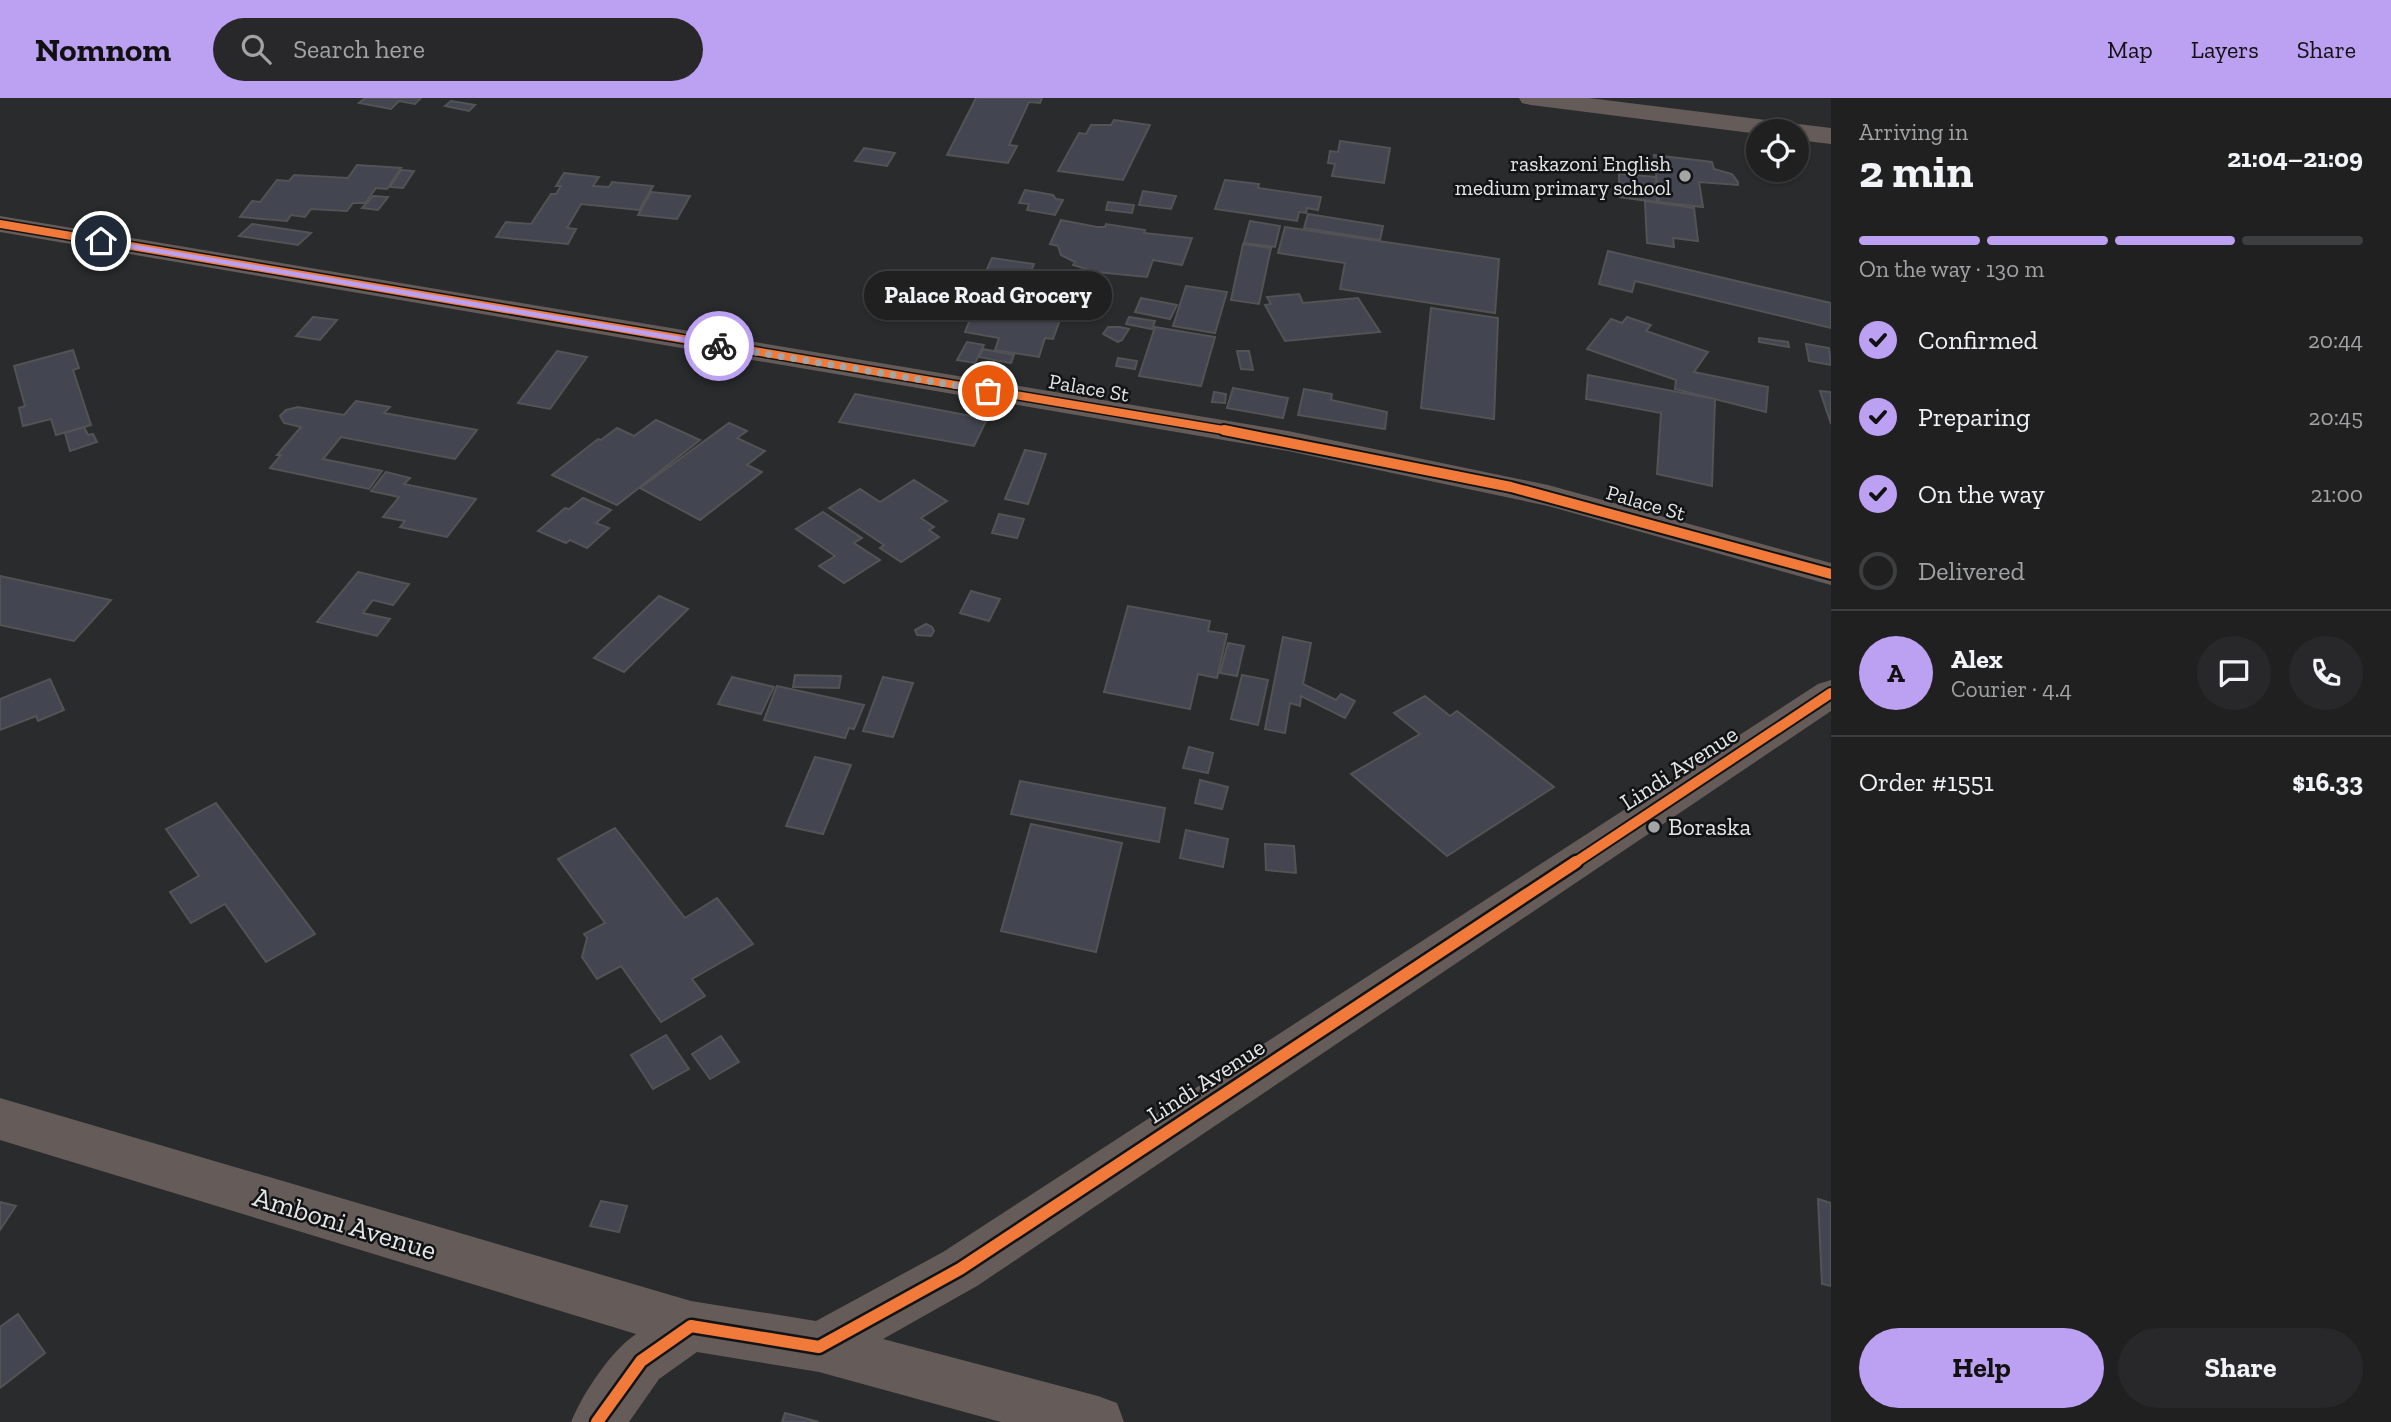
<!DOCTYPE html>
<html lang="en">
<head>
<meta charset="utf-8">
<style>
	:root { --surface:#202021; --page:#28282a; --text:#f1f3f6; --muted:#a2a3a5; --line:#3d3e3f; --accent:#bca0f2 }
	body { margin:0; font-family:"Zilla Slab",serif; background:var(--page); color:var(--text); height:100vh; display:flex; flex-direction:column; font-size:26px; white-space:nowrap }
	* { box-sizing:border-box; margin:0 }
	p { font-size:23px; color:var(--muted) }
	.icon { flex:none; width:38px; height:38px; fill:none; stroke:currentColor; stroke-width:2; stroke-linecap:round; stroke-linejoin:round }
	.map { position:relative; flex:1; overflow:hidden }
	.drawer { display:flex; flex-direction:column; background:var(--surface); width:560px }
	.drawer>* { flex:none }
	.fabs { position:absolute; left:1746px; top:21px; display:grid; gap:14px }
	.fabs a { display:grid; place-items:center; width:63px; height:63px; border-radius:50%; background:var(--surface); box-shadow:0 2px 5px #0004,0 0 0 2px var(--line); font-size:35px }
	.pin { position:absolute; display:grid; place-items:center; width:60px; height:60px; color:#fff; margin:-30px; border:4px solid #fff; border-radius:50%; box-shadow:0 2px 7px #0007 }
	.courier { position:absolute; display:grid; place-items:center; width:70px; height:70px; margin:-35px; border:5px solid #bca0f2; border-radius:50%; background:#fff; color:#222; box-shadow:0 2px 9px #0007 }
	.bubble { position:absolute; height:49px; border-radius:24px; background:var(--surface); box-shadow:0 2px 5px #0004,0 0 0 2px var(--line); font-size:23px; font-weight:700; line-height:49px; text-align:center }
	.head em { font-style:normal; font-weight:700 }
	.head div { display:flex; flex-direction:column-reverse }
	.head { display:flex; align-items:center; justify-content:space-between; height:119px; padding:0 28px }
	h1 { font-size:46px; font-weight:700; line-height:52px }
	.bar { display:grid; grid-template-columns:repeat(4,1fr); gap:10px 7px; align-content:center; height:84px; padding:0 28px }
	.bar i { height:9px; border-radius:5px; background:var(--line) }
	.bar .active { background:var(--accent) }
	.bar p { grid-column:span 4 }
	.line { display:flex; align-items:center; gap:18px; padding:0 28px; border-top:2px solid var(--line) }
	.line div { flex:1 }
	.round { display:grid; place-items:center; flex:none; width:74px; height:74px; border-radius:37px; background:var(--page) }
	ol { padding:0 28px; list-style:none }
	li { display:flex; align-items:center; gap:21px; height:77px }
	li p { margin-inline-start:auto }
	li .icon { padding:7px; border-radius:50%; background:var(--accent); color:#111; stroke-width:4 }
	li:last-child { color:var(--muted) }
	li i { width:38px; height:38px; border:4px solid var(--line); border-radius:50% }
	.action { display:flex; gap:14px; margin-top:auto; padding:14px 28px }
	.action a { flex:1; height:80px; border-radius:42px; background:var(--accent); color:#111; font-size:28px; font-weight:700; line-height:80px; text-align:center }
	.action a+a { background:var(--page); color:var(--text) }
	header { display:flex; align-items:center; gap:42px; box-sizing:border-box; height:98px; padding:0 35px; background:var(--accent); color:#111 }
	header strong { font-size:33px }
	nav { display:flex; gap:38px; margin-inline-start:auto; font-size:24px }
	.search { width:490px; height:63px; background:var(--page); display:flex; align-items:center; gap:18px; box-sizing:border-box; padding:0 24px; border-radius:38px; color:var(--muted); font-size:26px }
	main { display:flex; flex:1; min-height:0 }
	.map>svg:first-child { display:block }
	.building { fill:#434551; stroke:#525354; stroke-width:2 }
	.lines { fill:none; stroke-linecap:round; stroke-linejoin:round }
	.minor { fill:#655c59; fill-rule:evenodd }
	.cycleway-far2-casing { stroke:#121314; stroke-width:11 }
	.cycleway-far1-casing { stroke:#121314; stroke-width:14 }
	.cycleway-casing { stroke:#121314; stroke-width:17 }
	.cycleway-far2 { stroke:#f17a3a; stroke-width:8 }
	.cycleway-far1 { stroke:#f17a3a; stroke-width:10 }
	.cycleway { stroke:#f17a3a; stroke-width:12 }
	.route { fill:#bca0f2 }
	.done { stroke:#a4a5a6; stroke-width:7; stroke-dasharray:0 12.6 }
	.poi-dot { fill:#a4a5a6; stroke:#121314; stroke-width:2.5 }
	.labels { text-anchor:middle; stroke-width:5; stroke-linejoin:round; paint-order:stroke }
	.far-poi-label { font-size:21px; fill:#e5e6e8; stroke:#121314; text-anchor:end }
	.far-street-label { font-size:21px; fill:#e5e6e8; stroke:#121314 }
	.street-label { font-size:24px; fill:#e5e6e8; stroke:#121314 }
	.poi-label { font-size:24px; fill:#e5e6e8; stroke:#121314; text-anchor:start }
	.near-street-label { font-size:28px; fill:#e5e6e8; stroke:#121314 }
</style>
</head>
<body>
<header>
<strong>Nomnom</strong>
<div class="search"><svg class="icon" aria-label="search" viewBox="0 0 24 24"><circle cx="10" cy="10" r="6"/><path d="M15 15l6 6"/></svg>Search here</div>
<nav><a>Map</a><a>Layers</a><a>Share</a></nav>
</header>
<main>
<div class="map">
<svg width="1831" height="1324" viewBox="0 0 1831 1324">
	<rect width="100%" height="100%" fill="#2a2b2c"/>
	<g class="building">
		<polygon points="365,0 421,0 415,6 399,3 391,11 359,5"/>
		<polygon points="976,0 1042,0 1040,5 1029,4 1009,47 1017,48 1008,65 947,57"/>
		<polygon points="451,3 475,7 469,13 445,8"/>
		<polygon points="1114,22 1150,27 1123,82 1058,73 1079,35 1086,36 1091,27 1111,27"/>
		<polygon points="1340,43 1390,50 1384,85 1332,78 1335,66 1328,65 1330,53 1338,54"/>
		<polygon points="864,50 895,55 887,68 855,63"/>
		<polygon points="1654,57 1712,64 1714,71 1732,76 1738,84 1738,87 1699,84 1703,109 1659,104"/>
		<polygon points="357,67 401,70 387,91 376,90 365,105 353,105 347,113 311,111 305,119 291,117 287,123 240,119 252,103 260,104 277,82 289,83 294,77 348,80"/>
		<polygon points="401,72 414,73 403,90 390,89"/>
		<polygon points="564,75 599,79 593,88 609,89 612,84 653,88 639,112 581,106 567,130 576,131 568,146 496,139 506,124 531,126 551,96 556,96 561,88 556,88"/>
		<polygon points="1619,76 1656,79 1657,104 1619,99"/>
		<polygon points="1225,82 1259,86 1258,90 1321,99 1318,112 1307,110 1306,115 1299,114 1297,123 1215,111"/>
		<polygon points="1025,92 1053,97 1056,101 1063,102 1055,117 1027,112 1029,106 1019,105"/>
		<polygon points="1143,93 1176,98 1171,111 1139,107"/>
		<polygon points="651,94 690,98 677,121 638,117"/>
		<polygon points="373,98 388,99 378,112 362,110"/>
		<polygon points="1645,103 1694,110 1698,143 1673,140 1674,149 1647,145"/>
		<polygon points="1108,104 1134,107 1132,115 1106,112"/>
		<polygon points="1308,116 1383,128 1380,142 1304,130"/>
		<polygon points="1061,122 1097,129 1105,129 1106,126 1145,132 1144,135 1192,140 1182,167 1153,162 1147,179 1096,174 1073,167 1075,164 1061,157 1058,148 1050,146"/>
		<polygon points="1250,123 1280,128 1275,149 1244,145"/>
		<polygon points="252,126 311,135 298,147 239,138"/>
		<polygon points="1285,129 1499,161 1495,215 1340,191 1345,165 1278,155"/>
		<polygon points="1243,146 1271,150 1259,206 1231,202"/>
		<polygon points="1608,153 1831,205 1831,230 1635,183 1632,194 1599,186"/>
		<polygon points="992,160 1034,166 1022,195 979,189"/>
		<polygon points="1039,178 1052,181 1041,195 1029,191"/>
		<polygon points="1064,182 1085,186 1090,191 1090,197 1075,205 1055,201 1049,195 1050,189"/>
		<polygon points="1186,188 1227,194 1215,235 1173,228"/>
		<polygon points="988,192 1006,195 1004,201 1037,206 1039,201 1063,204 1061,210 1064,211 1053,241 1045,240 1039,259 995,252 999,240 965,234 980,198 985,199"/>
		<polygon points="1299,196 1303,205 1358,200 1380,234 1285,243 1265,207 1271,206 1267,199"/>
		<polygon points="1141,200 1177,207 1170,221 1135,214"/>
		<polygon points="1431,210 1498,220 1494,321 1421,310"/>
		<polygon points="313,219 337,222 320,242 296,238"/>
		<polygon points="1129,219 1155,223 1152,231 1126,226"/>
		<polygon points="1627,219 1651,227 1646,233 1708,254 1694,274 1768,289 1766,314 1675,291 1676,282 1587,251 1611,221 1622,225"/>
		<polygon points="1108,229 1120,229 1129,231 1122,242 1118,244 1103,236"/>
		<polygon points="1155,229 1215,239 1201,288 1139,278"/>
		<polygon points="1759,240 1788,244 1789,249 1759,244"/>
		<polygon points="967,244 984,247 975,265 957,262"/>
		<polygon points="1806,246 1829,250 1831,267 1809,263"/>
		<polygon points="983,251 1014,257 1011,265 979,259"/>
		<polygon points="73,252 79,270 73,272 91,327 56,337 51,321 23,328 19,310 25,308 14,268"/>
		<polygon points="557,253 587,259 550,311 518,305"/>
		<polygon points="1237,253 1249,253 1253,272 1241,271"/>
		<polygon points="1118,260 1137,263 1135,271 1116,268"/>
		<polygon points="1588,277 1715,301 1712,388 1657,376 1661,315 1586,301"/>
		<polygon points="1233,290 1288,300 1283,320 1227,310"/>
		<polygon points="1304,291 1332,296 1331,302 1387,314 1385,331 1298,317"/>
		<polygon points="1820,293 1831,294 1831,326"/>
		<polygon points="1214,294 1226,296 1225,305 1212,304"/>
		<polygon points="855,296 987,321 974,348 839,324"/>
		<polygon points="356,303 390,309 384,315 477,332 455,361 341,339 323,361 382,373 369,391 270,370 281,357 277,357 301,329 284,325 280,318 286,312 298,309 344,317"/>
		<polygon points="656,322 700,342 617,407 552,377 598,341 601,342 617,330 634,338"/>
		<polygon points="729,325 747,333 737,340 765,353 747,367 762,374 700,422 640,390"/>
		<polygon points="84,329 88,337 93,336 97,344 70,353 65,335"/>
		<polygon points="1025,352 1046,356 1028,406 1005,401"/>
		<polygon points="386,374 410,380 404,386 476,401 447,439 400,429 405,423 383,419 399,399 371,393"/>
		<polygon points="914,382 947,403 921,420 934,429 929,432 939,439 901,464 880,450 884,447 829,410 860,391 880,404"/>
		<polygon points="583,400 611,412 596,425 609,430 587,450 570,442 566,445 538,433 565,410 569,411"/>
		<polygon points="823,414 862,440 854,445 880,462 844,485 819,468 835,458 796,431"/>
		<polygon points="999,416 1024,421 1017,440 992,435"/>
		<polygon points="358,474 409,486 393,507 373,502 363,515 390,521 377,538 317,524"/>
		<polygon points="0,478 111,502 74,543 0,527"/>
		<polygon points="971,493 1000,501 989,523 960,515"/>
		<polygon points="659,498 688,511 624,574 594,560"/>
		<polygon points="1128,508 1210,523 1208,533 1227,536 1217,580 1198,576 1190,611 1104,594"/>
		<polygon points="926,526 932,529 934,533 931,538 917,537 915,532"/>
		<polygon points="1283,539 1311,545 1303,586 1336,602 1341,596 1355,603 1345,620 1301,598 1300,608 1290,605 1285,635 1265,631"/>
		<polygon points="1228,545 1244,548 1237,578 1220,575"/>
		<polygon points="795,577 841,578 839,590 793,589"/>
		<polygon points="1242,577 1268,582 1258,627 1231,621"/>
		<polygon points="732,579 774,589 761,616 718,606"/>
		<polygon points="883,579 913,585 893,639 863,633"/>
		<polygon points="50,581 64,612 38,623 36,618 0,632 0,601"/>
		<polygon points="777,588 864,607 854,631 849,630 845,640 764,622"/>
		<polygon points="1425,598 1450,618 1457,613 1554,689 1447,758 1351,676 1420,636 1394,615"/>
		<polygon points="1189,649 1213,655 1208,675 1183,670"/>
		<polygon points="815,659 851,667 823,736 786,728"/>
		<polygon points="1200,682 1228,689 1222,711 1195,705"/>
		<polygon points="1020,683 1165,710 1159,744 1011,716"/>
		<polygon points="216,705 315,836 266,864 225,806 191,825 170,794 199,778 166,731"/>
		<polygon points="1031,726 1122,745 1096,854 1001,833"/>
		<polygon points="615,730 685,820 717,800 753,846 692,881 705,898 661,924 621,868 597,881 582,859 587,840 584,836 605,825 558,761"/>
		<polygon points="1186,732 1228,741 1223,769 1180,760"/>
		<polygon points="1265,746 1294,748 1296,775 1266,772"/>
		<polygon points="666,937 689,971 653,991 631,957"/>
		<polygon points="721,938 739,964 710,981 692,956"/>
		<polygon points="1818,1101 1831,1105 1831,1188 1822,1186"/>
		<polygon points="601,1103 627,1108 619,1134 590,1128"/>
		<polygon points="0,1104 16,1108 0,1132"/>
		<polygon points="18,1216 45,1255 0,1290 0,1229"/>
		<polygon points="785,1315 819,1324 782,1324"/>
	</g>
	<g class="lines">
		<g class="minor">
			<polygon points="1519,0 1589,0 1831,30 1831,46 1797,42 1797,33 1759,33 1759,36 1531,7 1522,5"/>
			<polygon points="0,118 1288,333 1548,387 1831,465 1831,487 1548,408 1288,353 0,134"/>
			<path d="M1831,582V613L977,1188L883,1241L1098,1298L1117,1305L1124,1324H1001L819,1274L697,1254L659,1281L629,1324H571C583,1295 610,1254 636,1236L0,1042V1000L691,1203L816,1223L943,1154L1818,586Z"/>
		</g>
		<g class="cycleway-far2-casing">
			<polyline id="cycleway-far2" points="0,126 1235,334"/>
		</g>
		<g class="cycleway-far1-casing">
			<g id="cycleway-far1">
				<polyline points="1224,332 1511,389 1831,476"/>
				<polyline points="1573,766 1831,595"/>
			</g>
		</g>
		<g class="cycleway-casing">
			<polyline id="cycleway" points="597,1324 641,1263 691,1228 819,1249 960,1171 1576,764"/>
		</g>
		<use href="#cycleway-far2" class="cycleway-far2"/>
		<use href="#cycleway-far1" class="cycleway-far1"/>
		<use href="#cycleway" class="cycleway"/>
	</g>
	<polygon class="route" points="101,141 719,245 723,248 719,250 98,145"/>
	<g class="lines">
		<polyline class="done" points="719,248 988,293"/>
	</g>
	<g class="poi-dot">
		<circle cx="1685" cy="78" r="7"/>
		<circle cx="1654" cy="729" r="7"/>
	</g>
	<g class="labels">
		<g class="far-poi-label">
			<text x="1671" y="73">raskazoni English<tspan x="1671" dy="24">medium primary school</tspan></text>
		</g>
		<g class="far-street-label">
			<text transform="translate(1089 290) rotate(10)" y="7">Palace St</text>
			<text transform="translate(1646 405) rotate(16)" y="7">Palace St</text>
		</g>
		<g class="street-label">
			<text transform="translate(1679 670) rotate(-33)" y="8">Lindi Avenue</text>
			<text transform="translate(1206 983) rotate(-33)" y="8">Lindi Avenue</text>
		</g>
		<g class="poi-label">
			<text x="1668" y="737">Boraska</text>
		</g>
		<g class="near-street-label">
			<text transform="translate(345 1125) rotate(17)" y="10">Amboni Avenue</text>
		</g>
	</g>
</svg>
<div class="fabs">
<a><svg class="icon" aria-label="locate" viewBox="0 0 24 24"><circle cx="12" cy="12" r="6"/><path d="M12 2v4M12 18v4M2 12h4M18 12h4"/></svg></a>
</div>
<div class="pin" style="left:988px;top:293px;background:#ea580c"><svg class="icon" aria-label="bag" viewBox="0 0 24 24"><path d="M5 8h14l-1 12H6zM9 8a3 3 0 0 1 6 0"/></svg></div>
<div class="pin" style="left:101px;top:143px;background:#1f2937"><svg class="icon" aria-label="home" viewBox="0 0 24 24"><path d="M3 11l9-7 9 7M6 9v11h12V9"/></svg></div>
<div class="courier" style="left:719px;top:248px"><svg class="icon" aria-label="bike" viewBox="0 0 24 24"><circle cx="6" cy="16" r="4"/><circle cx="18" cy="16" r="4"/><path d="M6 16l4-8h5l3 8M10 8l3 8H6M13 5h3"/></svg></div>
<div class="bubble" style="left:864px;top:173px;width:248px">Palace Road Grocery</div>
</div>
<section class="drawer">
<div class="head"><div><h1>2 min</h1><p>Arriving in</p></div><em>21:04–21:09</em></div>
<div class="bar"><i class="active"></i><i class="active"></i><i class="active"></i><i></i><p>On the way · 130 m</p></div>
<ol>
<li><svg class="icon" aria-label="check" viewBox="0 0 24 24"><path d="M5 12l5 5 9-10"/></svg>Confirmed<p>20:44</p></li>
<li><svg class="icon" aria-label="check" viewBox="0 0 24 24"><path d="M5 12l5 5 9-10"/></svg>Preparing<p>20:45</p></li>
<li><svg class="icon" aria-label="check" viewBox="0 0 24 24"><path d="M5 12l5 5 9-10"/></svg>On the way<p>21:00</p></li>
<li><i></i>Delivered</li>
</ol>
<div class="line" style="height:126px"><b class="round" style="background:var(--accent);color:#111">A</b><div><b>Alex</b><p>Courier · 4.4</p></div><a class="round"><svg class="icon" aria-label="chat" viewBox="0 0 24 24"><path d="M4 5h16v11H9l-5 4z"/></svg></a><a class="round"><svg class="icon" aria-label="phone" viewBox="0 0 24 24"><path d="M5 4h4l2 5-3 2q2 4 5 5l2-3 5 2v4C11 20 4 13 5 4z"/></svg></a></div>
<div class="line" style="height:91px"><div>Order #1551</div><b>$16.33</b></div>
<div class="action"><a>Help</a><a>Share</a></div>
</section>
</main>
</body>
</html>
